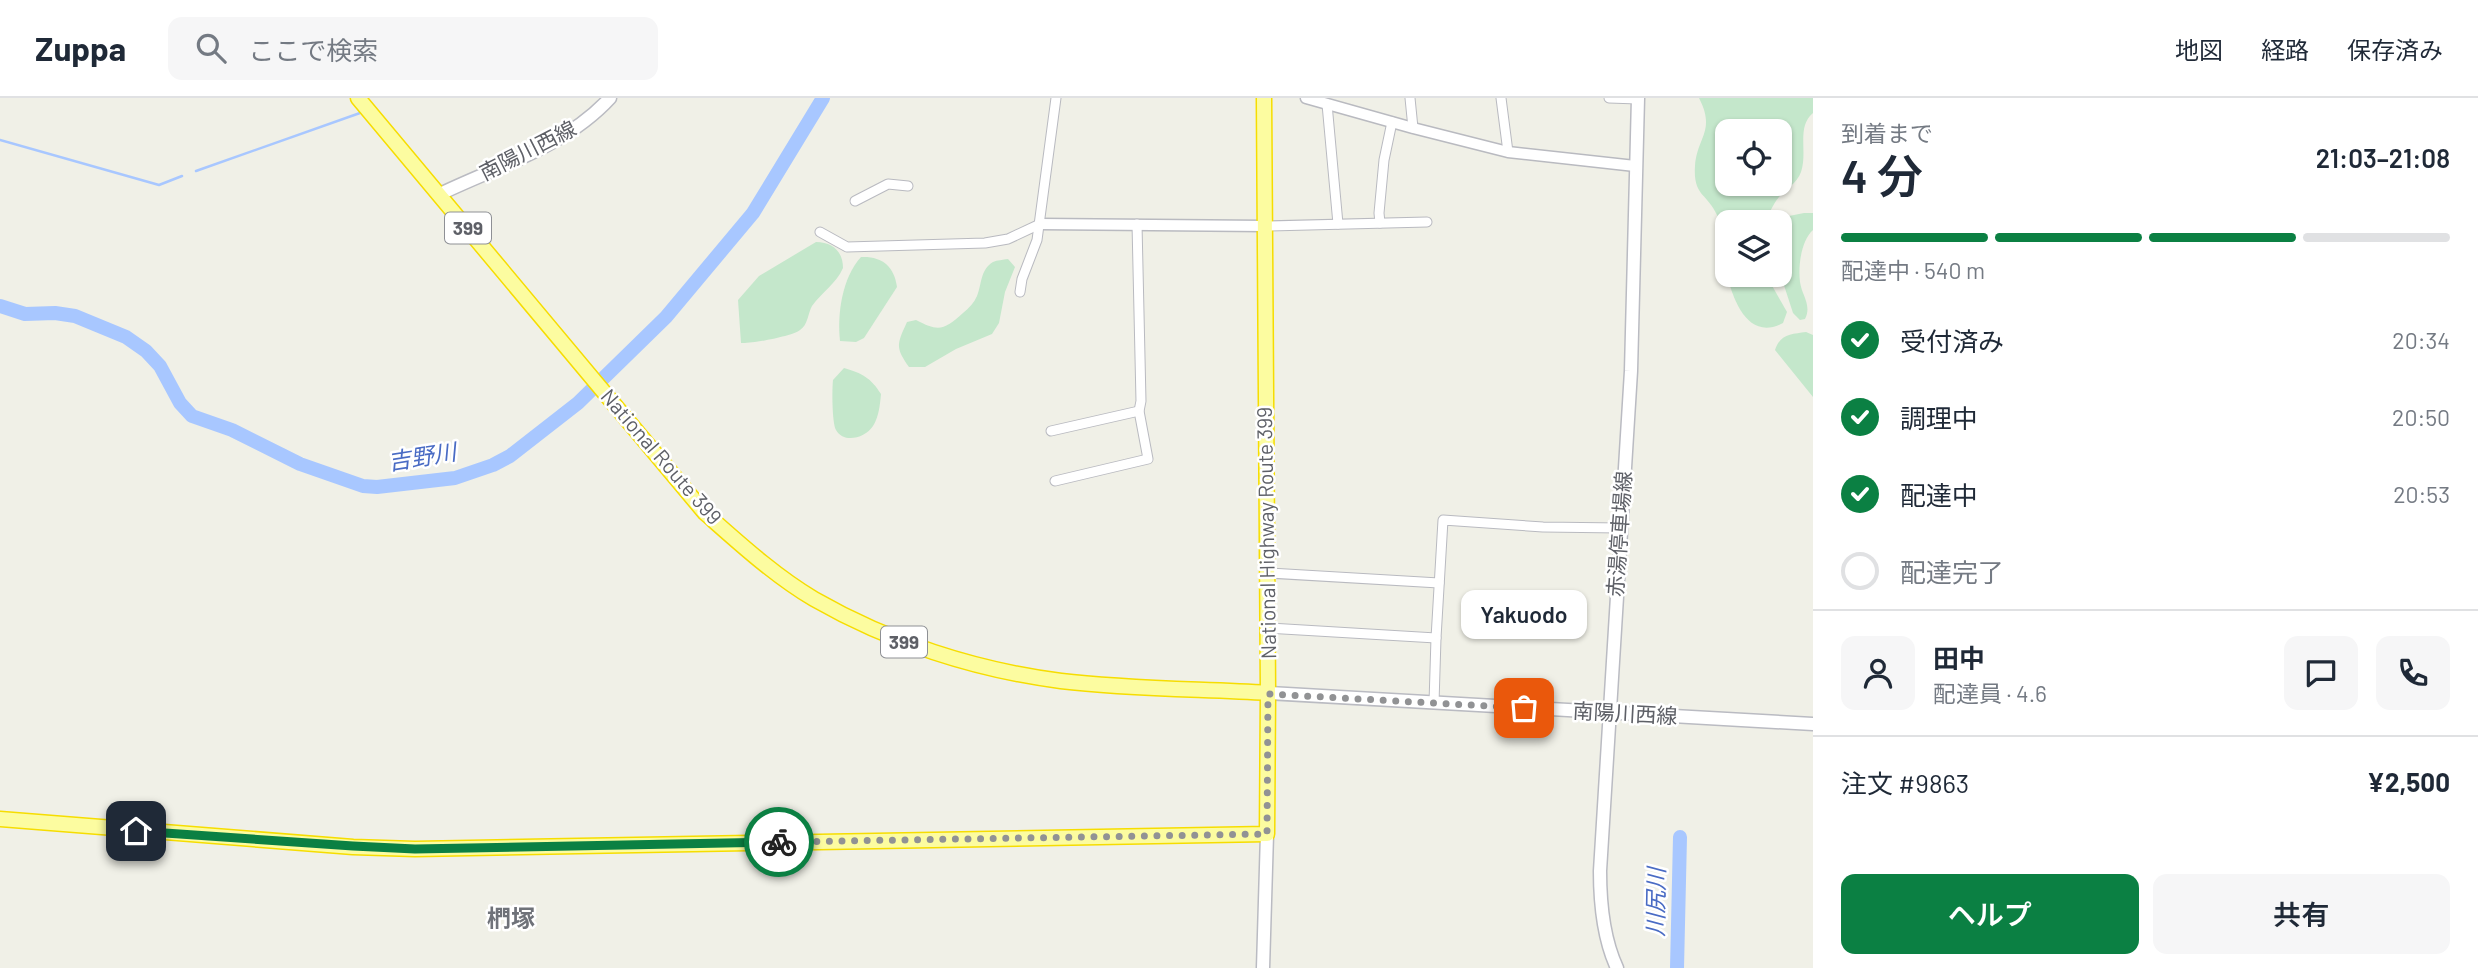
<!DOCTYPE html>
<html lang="ja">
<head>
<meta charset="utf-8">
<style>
	:root { --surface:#fff; --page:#f6f6f7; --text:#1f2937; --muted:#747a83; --line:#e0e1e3; --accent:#0b8043 }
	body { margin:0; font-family:Barlow,"Noto Sans JP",sans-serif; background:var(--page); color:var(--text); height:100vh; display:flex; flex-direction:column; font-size:26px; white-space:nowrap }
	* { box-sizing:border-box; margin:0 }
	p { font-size:23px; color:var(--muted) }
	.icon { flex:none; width:38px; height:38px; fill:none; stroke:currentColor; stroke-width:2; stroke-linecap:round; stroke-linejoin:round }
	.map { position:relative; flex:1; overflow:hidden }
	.side { display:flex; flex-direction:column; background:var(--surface); width:665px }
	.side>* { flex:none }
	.tools { position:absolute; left:1715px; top:21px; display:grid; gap:14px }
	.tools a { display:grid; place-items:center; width:77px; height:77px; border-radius:14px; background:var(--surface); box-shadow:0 2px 5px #0004; font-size:35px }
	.pin { position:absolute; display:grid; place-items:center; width:60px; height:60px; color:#fff; margin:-30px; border-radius:14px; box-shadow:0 4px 10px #0006 }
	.courier { position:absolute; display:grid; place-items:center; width:70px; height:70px; margin:-35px; border:5px solid #0b8043; border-radius:50%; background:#fff; color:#222; box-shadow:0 2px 9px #0007 }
	.bubble { position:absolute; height:49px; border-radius:14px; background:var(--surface); box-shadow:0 2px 5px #0004; font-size:23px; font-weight:600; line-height:49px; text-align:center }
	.head em { font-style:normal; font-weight:600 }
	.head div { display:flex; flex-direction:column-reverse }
	.head { display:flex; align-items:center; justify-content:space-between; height:119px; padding:0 28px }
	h1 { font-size:46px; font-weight:600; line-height:52px }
	.bar { display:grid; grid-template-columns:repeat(4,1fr); gap:10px 7px; align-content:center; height:84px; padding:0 28px }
	.bar i { height:9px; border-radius:5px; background:var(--line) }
	.bar .current { background:var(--accent) }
	.bar p { grid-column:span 4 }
	.line { display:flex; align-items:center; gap:18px; padding:0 28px; border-top:2px solid var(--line) }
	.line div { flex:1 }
	.round { display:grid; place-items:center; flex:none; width:74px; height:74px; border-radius:14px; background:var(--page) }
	ol { padding:0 28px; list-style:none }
	li { display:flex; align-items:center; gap:21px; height:77px }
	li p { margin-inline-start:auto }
	li .icon { padding:7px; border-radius:50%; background:var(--accent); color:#fff; stroke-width:4 }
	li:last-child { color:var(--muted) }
	li i { width:38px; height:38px; border:4px solid var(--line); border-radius:50% }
	.primary-button { display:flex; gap:14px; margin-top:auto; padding:14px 28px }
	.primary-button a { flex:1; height:80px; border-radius:14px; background:var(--accent); color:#fff; font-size:28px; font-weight:600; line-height:80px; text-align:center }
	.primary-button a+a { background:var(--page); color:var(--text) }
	header { display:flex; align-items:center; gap:42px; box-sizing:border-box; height:98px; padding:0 35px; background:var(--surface); border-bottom:2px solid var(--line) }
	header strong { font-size:33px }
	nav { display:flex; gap:38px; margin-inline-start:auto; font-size:24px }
	.search { width:490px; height:63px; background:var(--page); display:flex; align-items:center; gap:18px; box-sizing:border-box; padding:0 24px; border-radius:14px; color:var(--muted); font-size:26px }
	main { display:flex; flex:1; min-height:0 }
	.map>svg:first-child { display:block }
	.green { fill:#c4e7cb; fill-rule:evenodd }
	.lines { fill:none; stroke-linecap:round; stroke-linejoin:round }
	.stream { stroke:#a8c7ff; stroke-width:2.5 }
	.river { stroke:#a8c7ff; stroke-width:14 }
	.minor-casing { stroke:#b9bac0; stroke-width:11 }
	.tertiary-casing { stroke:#b9bac0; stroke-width:13 }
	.secondary-casing { stroke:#babbc2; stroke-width:15 }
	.trunk-casing { stroke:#f6dd01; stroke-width:17 }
	.minor { stroke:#fff; stroke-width:9 }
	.tertiary { stroke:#fff; stroke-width:10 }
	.secondary { stroke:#fff; stroke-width:12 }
	.trunk { stroke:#fcfca0; stroke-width:14 }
	.done { stroke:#919294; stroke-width:7; stroke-dasharray:0 12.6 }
	.route { stroke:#0b8043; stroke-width:9 }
	.labels { text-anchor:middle; stroke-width:5; stroke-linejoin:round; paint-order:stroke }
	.shield { fill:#fff; stroke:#8e9095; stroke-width:2 }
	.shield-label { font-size:19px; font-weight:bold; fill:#5e6067 }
	.street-label { font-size:21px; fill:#5e6067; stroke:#fff }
	.water-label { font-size:23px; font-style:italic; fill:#496bc4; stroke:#fff }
	.quarter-label { font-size:24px; font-weight:bold; fill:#6f7279; stroke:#fff }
</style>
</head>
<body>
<header>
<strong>Zuppa</strong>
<div class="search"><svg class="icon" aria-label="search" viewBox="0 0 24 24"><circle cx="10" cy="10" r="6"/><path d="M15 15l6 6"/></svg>ここで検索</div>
<nav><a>地図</a><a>経路</a><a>保存済み</a></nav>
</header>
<main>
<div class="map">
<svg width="1813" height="870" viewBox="0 0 1813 870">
	<rect width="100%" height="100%" fill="#f0f0e7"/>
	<g class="green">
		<path d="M1699,0H1813V15C1796,29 1808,54 1801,74C1797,85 1786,91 1779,99C1773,106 1769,116 1765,124H1727V176C1723,160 1723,130 1717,117C1707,95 1693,98 1695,68C1697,39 1716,33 1699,0ZM1727,33H1780V86H1727Z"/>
		<path d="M1804,115H1813V132C1801,143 1798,168 1800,184C1802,198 1812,207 1805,221L1800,222L1793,215L1780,175V124H1778L1784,119Z"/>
		<path d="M816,144C832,144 843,153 843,170C836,186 822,194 812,208C808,215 808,227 800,232C793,238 751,246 741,245L738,202L759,178Z"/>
		<path d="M861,159C882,158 894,168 897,189L864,240L856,244L840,243C837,216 842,180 861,159Z"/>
		<path d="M1008,161L1015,169L1005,194L999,225L992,236L956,251L925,269H909C895,249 897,246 907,224L916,222C939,234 944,232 963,215C969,210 974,205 977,198C982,186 980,172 993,164C997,162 1003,162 1008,161Z"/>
		<path d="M1727,177H1766L1787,214L1783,225C1749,243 1734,205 1727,177Z"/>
		<path d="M1806,234L1813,237V299L1775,252C1780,236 1792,236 1806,234Z"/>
		<path d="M844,270C862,275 871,280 881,296C880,306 879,319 873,328C865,340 844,346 836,332C832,324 832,291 833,282Z"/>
	</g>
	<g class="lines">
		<g class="stream">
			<polyline points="0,42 159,87 182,78"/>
			<polyline points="196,73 360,15"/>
		</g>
		<g class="river">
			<polyline points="0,208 25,216 55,215 75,218 126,239 146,253 160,268 180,305 192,318 232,332 300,366 363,388 377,389 455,380 493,367 510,358 578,305 666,219 753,115 823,0"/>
			<polyline points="1677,870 1680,739"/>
		</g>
		<g class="minor-casing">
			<g id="minor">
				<polyline points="1410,0 1413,30"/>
				<polyline points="1501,0 1508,54"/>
				<polyline points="1609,0 1638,1"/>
				<polyline points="1327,6 1338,126"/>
				<polyline points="855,103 888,86 908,88"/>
				<polyline points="1380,125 1379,115 1384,62 1392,24"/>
				<polyline points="1265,128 1427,124"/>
				<polyline points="820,134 847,149 985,145 1008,141 1040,126"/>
				<polyline points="1020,194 1022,181 1037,142 1056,0"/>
				<polyline points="1051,333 1139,313"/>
				<polyline points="1055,383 1148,361 1139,313 1141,303 1137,126"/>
				<polyline points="1268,475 1439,485"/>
				<polyline points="1268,530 1436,540"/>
				<polyline points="1434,605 1436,540 1443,422 1543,429 1620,430"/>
			</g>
		</g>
		<g class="tertiary-casing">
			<g id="tertiary">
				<polyline points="1306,0 1413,30 1508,54 1635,68"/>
				<polyline points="1040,126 1265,128"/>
			</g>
		</g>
		<g class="secondary-casing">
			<g id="secondary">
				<path d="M440,96C498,68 565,49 610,0"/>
				<polyline points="1268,595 1813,626"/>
				<polyline points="1263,870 1267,736"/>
				<path d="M1617,870C1603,840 1600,806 1600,773L1631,273L1638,0"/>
			</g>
		</g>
		<g class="trunk-casing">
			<g id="trunk">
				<path d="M358,0L705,415C739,445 775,478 814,501C889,544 975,572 1061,583C1128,591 1200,591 1268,595"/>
				<polyline points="0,721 353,749 415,751 1267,736 1268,595 1264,0"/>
			</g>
		</g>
		<use href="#minor" class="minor"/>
		<use href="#tertiary" class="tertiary"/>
		<use href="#secondary" class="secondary"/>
		<use href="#trunk" class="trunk"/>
	</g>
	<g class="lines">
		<polyline class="done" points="779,744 1267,736 1268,596 1524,610"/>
		<polyline class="route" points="136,733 353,748 415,751 779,744"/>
	</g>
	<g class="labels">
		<g class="shield">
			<rect x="445" y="114.5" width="46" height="31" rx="5"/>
			<rect x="881" y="528.5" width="46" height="31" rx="5"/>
		</g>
		<g class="shield-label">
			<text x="468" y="137">399</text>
			<text x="904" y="551">399</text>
		</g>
		<g class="street-label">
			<text transform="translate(528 53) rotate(-27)" y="7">南陽川西線</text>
			<text transform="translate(661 359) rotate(49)" y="7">National Route 399</text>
			<text transform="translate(1267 435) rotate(-91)" y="7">National Highway Route 399</text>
			<text transform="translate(1620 436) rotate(-86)" y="7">赤湯停車場線</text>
			<text transform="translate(1625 616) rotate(3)" y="7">南陽川西線</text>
		</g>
		<g class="water-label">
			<text transform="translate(422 359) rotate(-9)" y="8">吉野川</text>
			<text transform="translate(1656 804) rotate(-89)" y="8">川尻川</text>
		</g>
		<g class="quarter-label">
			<text x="511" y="829">椚塚</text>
		</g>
	</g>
</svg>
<div class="tools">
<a><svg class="icon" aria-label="locate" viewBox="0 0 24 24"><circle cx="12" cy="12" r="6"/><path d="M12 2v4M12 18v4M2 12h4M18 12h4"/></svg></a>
<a><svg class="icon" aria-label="layers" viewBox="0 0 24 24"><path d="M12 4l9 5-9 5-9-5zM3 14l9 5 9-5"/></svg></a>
</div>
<div class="pin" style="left:1524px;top:610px;background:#ea580c"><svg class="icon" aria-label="bag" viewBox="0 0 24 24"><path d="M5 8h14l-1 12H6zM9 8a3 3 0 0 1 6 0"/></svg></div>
<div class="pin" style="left:136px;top:733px;background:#1f2937"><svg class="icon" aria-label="home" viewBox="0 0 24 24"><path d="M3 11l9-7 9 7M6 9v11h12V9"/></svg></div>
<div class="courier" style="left:779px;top:744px"><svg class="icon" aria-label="bike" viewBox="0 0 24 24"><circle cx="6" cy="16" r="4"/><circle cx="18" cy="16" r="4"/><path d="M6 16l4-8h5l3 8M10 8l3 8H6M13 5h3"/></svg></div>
<div class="bubble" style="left:1461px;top:492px;width:126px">Yakuodo</div>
</div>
<section class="side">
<div class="head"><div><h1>4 分</h1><p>到着まで</p></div><em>21:03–21:08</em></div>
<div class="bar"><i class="current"></i><i class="current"></i><i class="current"></i><i></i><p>配達中 · 540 m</p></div>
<ol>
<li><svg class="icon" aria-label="check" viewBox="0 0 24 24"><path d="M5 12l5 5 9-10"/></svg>受付済み<p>20:34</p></li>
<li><svg class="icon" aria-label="check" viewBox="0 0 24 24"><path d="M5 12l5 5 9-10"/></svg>調理中<p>20:50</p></li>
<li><svg class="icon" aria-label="check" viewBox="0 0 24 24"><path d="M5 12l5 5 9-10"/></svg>配達中<p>20:53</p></li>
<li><i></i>配達完了</li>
</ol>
<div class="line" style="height:126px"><a class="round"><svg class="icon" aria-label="person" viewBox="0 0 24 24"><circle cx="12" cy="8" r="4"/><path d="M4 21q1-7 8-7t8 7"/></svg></a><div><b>田中</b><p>配達員 · 4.6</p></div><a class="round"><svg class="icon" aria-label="chat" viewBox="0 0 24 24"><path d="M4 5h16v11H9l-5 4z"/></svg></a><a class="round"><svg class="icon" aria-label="phone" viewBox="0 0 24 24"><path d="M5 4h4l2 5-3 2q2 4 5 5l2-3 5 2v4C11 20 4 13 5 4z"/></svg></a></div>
<div class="line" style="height:91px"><div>注文 #9863</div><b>¥2,500</b></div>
<div class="primary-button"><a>ヘルプ</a><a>共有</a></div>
</section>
</main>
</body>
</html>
